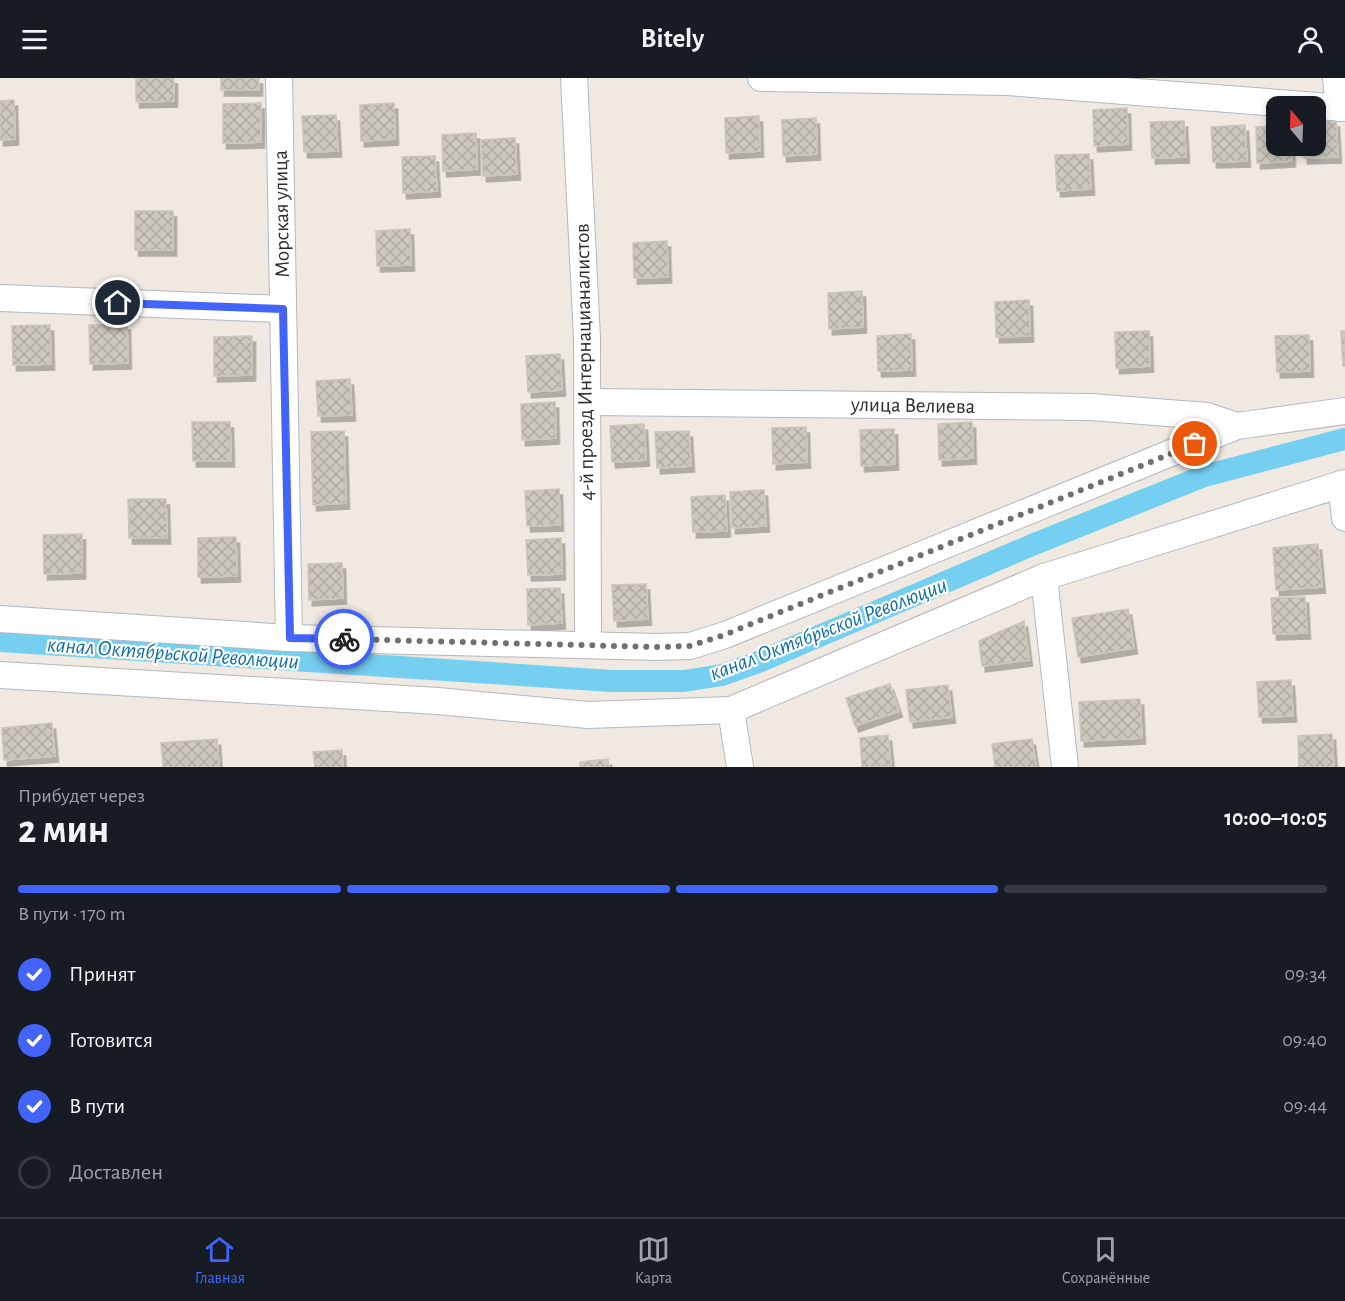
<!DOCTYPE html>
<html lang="ru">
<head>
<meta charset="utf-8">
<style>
	:root { --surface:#171b24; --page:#20242c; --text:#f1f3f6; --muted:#9ea1a6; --line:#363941; --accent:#4264fb }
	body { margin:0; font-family:"Alegreya Sans",sans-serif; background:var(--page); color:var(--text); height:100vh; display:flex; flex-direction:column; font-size:22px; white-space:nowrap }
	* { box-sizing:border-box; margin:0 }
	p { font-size:20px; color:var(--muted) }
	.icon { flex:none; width:33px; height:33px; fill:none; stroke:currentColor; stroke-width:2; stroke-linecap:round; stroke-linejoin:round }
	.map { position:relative; height:689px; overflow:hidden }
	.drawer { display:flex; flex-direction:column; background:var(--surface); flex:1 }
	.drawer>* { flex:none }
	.needle { width:39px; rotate:341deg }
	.fabs { position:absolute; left:1266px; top:18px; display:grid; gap:12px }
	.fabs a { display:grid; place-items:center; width:60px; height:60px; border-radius:12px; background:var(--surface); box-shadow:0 3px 9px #0003; font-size:30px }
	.pin { position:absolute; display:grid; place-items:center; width:51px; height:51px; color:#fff; margin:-26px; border:3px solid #fff; border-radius:50%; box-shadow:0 2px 6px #0007 }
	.courier { position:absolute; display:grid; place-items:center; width:60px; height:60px; margin:-30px; border:4px solid #4264fb; border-radius:50%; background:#fff; color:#222; box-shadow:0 2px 8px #0007 }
	.headline em { font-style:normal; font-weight:700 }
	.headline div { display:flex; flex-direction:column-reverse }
	.headline { display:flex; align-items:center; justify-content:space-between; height:102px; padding:0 18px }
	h1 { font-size:39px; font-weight:700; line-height:45px }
	.bar { display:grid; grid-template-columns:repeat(4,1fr); gap:9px 6px; align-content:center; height:72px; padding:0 18px }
	.bar i { height:8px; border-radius:4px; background:var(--line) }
	.bar .selected { background:var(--accent) }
	.bar p { grid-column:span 4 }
	ol { padding:0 18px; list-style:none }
	li { display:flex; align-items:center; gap:18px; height:66px }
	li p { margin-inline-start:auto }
	li .icon { padding:6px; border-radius:50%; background:var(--accent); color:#fff; stroke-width:4 }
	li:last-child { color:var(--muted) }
	li i { width:33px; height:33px; border:3px solid var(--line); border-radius:50% }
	header { display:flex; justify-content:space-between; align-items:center; height:78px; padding:0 18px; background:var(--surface); font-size:27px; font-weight:700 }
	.dock { display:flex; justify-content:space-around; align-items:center; height:84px; border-top:2px solid var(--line); background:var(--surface); font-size:16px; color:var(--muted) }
	.dock a { display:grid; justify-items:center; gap:3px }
	.dock .selected { color:var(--accent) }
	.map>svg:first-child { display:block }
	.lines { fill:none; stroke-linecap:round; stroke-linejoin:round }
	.canal { stroke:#75cff0; stroke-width:22 }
	.building { fill:url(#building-cross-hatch); stroke:#cbc5ba; stroke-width:1.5; filter:url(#shadow) }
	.minor-casing { stroke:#b4b7c1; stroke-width:28 }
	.minor { stroke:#fff; stroke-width:26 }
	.done { stroke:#726f6d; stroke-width:6; stroke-dasharray:0 10.8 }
	.route { stroke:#4264fb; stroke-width:8 }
	.labels { text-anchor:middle; stroke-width:4.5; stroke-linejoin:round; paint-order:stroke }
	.street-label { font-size:21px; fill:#2e2e2e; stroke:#fff }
	.water-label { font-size:22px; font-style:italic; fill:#0d6fa3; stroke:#fff }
</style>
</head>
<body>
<header><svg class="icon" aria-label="menu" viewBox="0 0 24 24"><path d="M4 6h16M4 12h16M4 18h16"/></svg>Bitely<svg class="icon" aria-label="person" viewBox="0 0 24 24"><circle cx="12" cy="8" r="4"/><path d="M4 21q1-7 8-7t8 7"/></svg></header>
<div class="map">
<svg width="1345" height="689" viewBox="0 0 1345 689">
	<defs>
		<pattern id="building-cross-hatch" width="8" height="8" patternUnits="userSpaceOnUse" patternTransform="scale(1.5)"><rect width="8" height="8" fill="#cbc7bf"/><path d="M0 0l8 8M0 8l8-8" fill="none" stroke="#afaba4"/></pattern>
		<filter id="shadow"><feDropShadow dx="3.5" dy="6" stdDeviation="0" flood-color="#0004"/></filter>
	</defs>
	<rect width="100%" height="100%" fill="#efe9e1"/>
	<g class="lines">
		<polyline class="canal" points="0,563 612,603 684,603 722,597 756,585 1032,467 1204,398 1345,361"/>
	</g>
	<g class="building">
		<polygon points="136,0 174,0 174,23 136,24"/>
		<rect x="221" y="0" width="38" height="12"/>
		<polygon points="14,22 15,61 0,62 0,23"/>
		<polygon points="261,25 261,64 223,65 223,26"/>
		<polygon points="394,25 395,61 361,63 360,27"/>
		<polygon points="1127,30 1128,66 1094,68 1093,32"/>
		<polygon points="336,37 338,73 304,74 302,38"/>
		<polygon points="759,38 760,73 726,75 725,40"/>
		<polygon points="816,40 817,76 783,78 782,42"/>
		<polygon points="1184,43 1186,79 1152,80 1150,44"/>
		<polygon points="1336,43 1338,79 1304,80 1303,68 1316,68 1316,44"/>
		<polygon points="1245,47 1247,83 1213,84 1211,49"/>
		<polygon points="1276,48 1276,68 1291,68 1292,83 1257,85 1256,49"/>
		<polygon points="476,55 477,91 443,93 442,57"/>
		<polygon points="515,60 517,96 483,98 481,62"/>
		<polygon points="1089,76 1091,111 1057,113 1055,77"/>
		<polygon points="435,78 437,113 403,115 402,79"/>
		<rect x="135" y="133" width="38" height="39"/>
		<polygon points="410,151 411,187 377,188 376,153"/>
		<polygon points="667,163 668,199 634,200 633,165"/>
		<polygon points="862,213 863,249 829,251 828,215"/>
		<polygon points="1029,222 1030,258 996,259 995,224"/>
		<polygon points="127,246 128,285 90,286 89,247"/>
		<polygon points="50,247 51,286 13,287 12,248"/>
		<polygon points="1149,253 1150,288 1116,290 1115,254"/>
		<polygon points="1341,253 1345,253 1345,288 1343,288"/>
		<polygon points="911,256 912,292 878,293 877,258"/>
		<polygon points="1309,257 1310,293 1277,294 1275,258"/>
		<polygon points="252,258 252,297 214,298 214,259"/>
		<polygon points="560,276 562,312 528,314 526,278"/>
		<polygon points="350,301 352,337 318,338 316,303"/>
		<polygon points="555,324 556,360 522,362 521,326"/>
		<polygon points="192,344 230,344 231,383 193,383"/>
		<polygon points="972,344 973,380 939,382 938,346"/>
		<polygon points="644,346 646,382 612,384 610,348"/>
		<polygon points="806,349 807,384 773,386 772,350"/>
		<polygon points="894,351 895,386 861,388 860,352"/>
		<polygon points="344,353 346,425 313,427 311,354"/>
		<polygon points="689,353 691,388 657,390 655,354"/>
		<polygon points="559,411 560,447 527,448 525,413"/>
		<polygon points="764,412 766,448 732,450 730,414"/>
		<polygon points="725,417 727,453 693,454 691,419"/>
		<polygon points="128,421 166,421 167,460 129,460"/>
		<polygon points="82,456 82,495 44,496 43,457"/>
		<polygon points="236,459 237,498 198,499 198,460"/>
		<polygon points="561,460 562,496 528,497 526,462"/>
		<polygon points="1318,466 1322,509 1276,512 1273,470"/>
		<polygon points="342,485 343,520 309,522 308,486"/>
		<polygon points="646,506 648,541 614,543 612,507"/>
		<polygon points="560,510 562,545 528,547 527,511"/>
		<polygon points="1305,519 1307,555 1273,556 1271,520"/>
		<polygon points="1128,531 1134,570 1078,579 1072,540"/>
		<polygon points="1024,543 1029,582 982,588 979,563"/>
		<polygon points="1291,602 1293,638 1259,639 1257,604"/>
		<polygon points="890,606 899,633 855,648 846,620"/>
		<polygon points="948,607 952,639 910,644 906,612"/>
		<polygon points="1140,621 1142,660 1081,663 1079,624"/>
		<polygon points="52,645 55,678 4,682 2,650"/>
		<polygon points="1332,656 1334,689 1299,689 1298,658"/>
		<polygon points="888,657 891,688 862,689 860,660"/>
		<polygon points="217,661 219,689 163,689 161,665"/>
		<polygon points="1032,661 1036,689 995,689 992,666"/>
		<polygon points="342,672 343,689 315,689 313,674"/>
		<polygon points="608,681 609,689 580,689 580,684"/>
	</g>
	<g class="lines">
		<g class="minor-casing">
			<g id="minor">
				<polyline points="279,0 289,560"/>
				<polyline points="574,0 587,260 588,567"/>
				<polyline points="761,0 1008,4 1345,30"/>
				<polyline points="1336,0 1339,30"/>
				<polyline points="0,220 283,231"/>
				<polyline points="588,324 1091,329 1207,338 1237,348"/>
				<polyline points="1341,406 1345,440"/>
				<polyline points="1044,499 1065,689"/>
				<polyline points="0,541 289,560 656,569 690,568 725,557 1237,348 1345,333"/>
				<polyline points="0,597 438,623 588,637 731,632 1044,499 1345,405"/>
				<polyline points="731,632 740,689"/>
			</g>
		</g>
		<use href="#minor" class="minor"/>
	</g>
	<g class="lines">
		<polyline class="done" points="344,561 656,569 690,568 724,557 1195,366"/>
		<polyline class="route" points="118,225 283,231 290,560 344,561"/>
	</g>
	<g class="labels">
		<g class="street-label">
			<text transform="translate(281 136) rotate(-91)" y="7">Морская улица</text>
			<text transform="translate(584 284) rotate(-91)" y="7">4-й проезд Интернацианалистов</text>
			<text transform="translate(913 327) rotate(1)" y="7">улица Велиева</text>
		</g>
		<g class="water-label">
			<text transform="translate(828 550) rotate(-21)" y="8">канал Октябрьской Революции</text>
			<text transform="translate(173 574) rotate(4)" y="8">канал Октябрьской Революции</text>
		</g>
	</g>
</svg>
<div class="fabs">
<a><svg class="needle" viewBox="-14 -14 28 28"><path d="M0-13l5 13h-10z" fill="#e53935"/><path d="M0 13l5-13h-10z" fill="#9ea1a6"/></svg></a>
</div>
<div class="pin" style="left:1195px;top:366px;background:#ea580c"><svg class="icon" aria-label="bag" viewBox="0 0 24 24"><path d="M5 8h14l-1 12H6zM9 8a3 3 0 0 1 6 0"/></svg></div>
<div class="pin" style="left:118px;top:225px;background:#1f2937"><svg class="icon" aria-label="home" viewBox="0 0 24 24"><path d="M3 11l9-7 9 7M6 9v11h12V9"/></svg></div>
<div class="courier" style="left:344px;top:561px"><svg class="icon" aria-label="bike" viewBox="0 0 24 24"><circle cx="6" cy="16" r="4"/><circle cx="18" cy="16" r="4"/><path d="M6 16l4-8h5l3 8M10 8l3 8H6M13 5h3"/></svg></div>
</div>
<section class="drawer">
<div class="headline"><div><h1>2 мин</h1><p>Прибудет через</p></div><em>10:00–10:05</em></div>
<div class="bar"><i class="selected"></i><i class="selected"></i><i class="selected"></i><i></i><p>В пути · 170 m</p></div>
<ol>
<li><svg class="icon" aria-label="check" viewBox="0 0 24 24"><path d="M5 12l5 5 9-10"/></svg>Принят<p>09:34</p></li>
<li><svg class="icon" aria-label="check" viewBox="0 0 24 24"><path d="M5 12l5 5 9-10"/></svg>Готовится<p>09:40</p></li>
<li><svg class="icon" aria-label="check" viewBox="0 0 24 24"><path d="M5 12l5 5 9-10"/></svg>В пути<p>09:44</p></li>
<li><i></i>Доставлен</li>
</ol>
</section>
<nav class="dock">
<a class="selected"><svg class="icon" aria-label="home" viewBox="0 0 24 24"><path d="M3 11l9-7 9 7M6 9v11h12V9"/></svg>Главная</a>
<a><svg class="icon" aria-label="map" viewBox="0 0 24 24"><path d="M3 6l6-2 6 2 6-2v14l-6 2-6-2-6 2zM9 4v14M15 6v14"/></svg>Карта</a>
<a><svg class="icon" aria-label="saved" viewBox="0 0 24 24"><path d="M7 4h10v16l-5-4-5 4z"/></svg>Сохранённые</a>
</nav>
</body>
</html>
